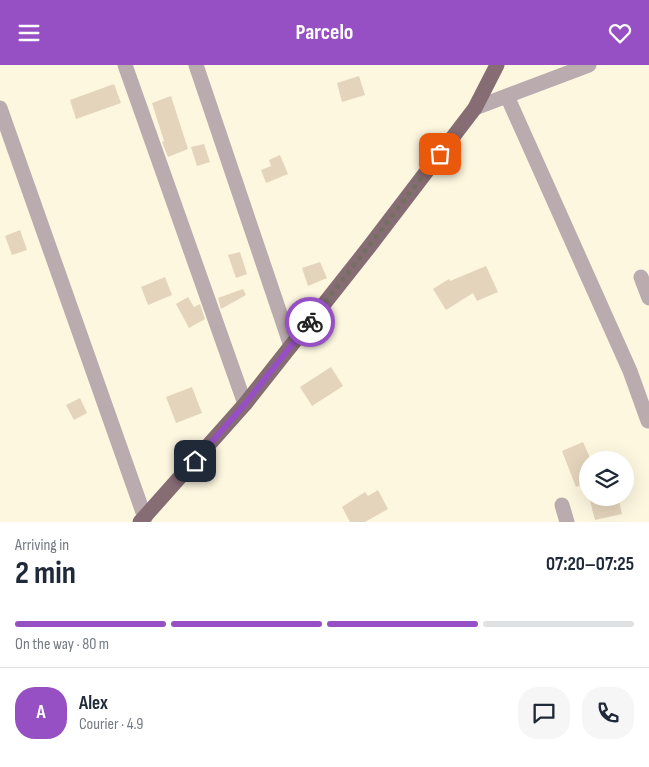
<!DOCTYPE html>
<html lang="en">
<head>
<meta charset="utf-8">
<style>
	:root { --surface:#fff; --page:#f6f6f7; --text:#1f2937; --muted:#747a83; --line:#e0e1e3; --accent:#9650c4 }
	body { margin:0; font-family:"Sofia Sans Condensed",sans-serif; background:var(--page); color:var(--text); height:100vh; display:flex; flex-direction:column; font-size:19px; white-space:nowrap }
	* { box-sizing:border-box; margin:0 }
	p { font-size:16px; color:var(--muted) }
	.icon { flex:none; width:28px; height:28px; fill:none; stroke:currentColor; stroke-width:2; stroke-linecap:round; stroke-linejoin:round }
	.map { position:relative; height:457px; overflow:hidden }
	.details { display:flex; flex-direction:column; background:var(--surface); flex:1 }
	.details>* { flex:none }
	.tools { position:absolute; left:579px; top:386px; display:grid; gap:10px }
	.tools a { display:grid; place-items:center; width:55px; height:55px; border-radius:50%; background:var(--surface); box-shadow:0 5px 20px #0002; font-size:25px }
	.pin { position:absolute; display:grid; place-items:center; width:42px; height:42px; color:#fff; margin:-21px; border-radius:10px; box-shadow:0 2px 8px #0006 }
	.courier { position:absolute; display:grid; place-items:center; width:50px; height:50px; margin:-25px; border:4px solid #9650c4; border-radius:50%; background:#fff; color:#222; box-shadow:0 1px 6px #0007 }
	.summary em { font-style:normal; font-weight:700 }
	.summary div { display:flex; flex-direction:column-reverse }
	.summary { display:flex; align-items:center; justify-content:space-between; height:85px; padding:0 15px }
	h1 { font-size:32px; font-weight:700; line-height:38px }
	.bar { display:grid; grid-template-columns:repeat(4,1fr); gap:8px 5px; align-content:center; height:60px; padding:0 15px }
	.bar i { height:6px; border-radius:4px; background:var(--line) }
	.bar .on { background:var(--accent) }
	.bar p { grid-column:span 4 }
	.line { display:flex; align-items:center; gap:12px; padding:0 15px; border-top:1px solid var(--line) }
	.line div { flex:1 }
	.round { display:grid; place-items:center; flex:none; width:52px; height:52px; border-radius:20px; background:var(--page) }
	header { display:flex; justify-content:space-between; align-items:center; height:65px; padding:0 15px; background:var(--accent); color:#fff; font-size:22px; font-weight:700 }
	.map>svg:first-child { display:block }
	.building { fill:#e4d4bc }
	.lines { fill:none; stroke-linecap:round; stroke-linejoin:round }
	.minor { stroke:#baabae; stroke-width:15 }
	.major { stroke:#866d73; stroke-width:15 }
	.done { stroke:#736f61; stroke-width:5; stroke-dasharray:0 9 }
	.route { stroke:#9650c4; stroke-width:6 }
</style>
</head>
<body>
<header><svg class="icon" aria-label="menu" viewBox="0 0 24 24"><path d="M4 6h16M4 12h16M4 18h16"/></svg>Parcelo<svg class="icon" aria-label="heart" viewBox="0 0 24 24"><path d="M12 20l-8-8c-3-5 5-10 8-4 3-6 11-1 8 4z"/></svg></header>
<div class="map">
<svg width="649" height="457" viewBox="0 0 649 457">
	<rect width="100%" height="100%" fill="#fdf7e0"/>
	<g class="building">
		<polygon points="359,11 365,30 342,37 337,18"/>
		<polygon points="114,19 121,38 76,54 70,35"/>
		<polygon points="171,31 188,84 168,92 162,77 164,76 152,38"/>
		<polygon points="204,79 210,97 197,101 191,82"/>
		<polygon points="280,90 288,109 266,118 261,105 271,101 269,95"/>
		<polygon points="20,165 27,185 12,190 5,171"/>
		<polygon points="240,187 247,209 236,213 228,190"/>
		<polygon points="320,197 327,213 308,221 302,203"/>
		<polygon points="486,201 498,227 477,236 473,228 446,245 433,224 449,214 450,216"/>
		<polygon points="165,212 172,230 148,240 141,222"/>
		<polygon points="243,224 246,230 221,244 218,233"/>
		<polygon points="188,232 194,242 200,239 205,254 189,263 176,239"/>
		<polygon points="331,302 343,321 312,341 300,322"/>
		<polygon points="192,322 202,348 176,358 166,332"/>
		<polygon points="80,333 87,348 74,355 66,340"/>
		<polygon points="583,377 591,395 588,395 588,417 576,422 562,386"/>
		<polygon points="378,425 388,444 365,457 350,457 342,442 365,427 368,431"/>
		<polygon points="589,432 618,432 622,449 595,455"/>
	</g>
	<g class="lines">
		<g class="minor">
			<polyline points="125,0 245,339"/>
			<polyline points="196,0 291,281"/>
			<polyline points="507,31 630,306 648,356"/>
			<polyline points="0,43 145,453"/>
			<polyline points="475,43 589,0"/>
			<polyline points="641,212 649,233"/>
			<polyline points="562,440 567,457"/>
		</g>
		<polyline class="major" points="140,457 245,339 369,182 475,43 497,0"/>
	</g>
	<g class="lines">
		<polyline class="done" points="310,257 440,89"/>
		<polyline class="route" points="195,396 245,339 310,257"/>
	</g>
</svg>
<div class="tools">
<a><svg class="icon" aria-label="layers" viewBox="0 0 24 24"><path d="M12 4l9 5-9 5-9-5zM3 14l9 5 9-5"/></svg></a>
</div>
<div class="pin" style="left:440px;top:89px;background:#ea580c"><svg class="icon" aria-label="bag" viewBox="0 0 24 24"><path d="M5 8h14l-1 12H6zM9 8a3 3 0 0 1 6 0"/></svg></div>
<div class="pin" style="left:195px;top:396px;background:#1f2937"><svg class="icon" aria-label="home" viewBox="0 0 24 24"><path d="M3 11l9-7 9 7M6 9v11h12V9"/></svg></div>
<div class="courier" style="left:310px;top:257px"><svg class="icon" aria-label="bike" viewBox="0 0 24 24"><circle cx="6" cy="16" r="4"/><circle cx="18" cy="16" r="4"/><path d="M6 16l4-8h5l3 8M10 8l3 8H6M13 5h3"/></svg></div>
</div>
<section class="details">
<div class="summary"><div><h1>2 min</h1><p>Arriving in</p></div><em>07:20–07:25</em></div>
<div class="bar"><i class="on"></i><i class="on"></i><i class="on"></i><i></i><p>On the way · 80 m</p></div>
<div class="line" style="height:90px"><b class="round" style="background:var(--accent);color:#fff">A</b><div><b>Alex</b><p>Courier · 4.9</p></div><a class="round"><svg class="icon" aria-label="chat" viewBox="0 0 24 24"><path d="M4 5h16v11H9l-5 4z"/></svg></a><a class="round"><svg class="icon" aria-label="phone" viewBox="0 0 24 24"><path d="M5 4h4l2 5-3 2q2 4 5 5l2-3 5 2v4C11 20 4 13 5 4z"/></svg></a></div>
</section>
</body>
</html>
